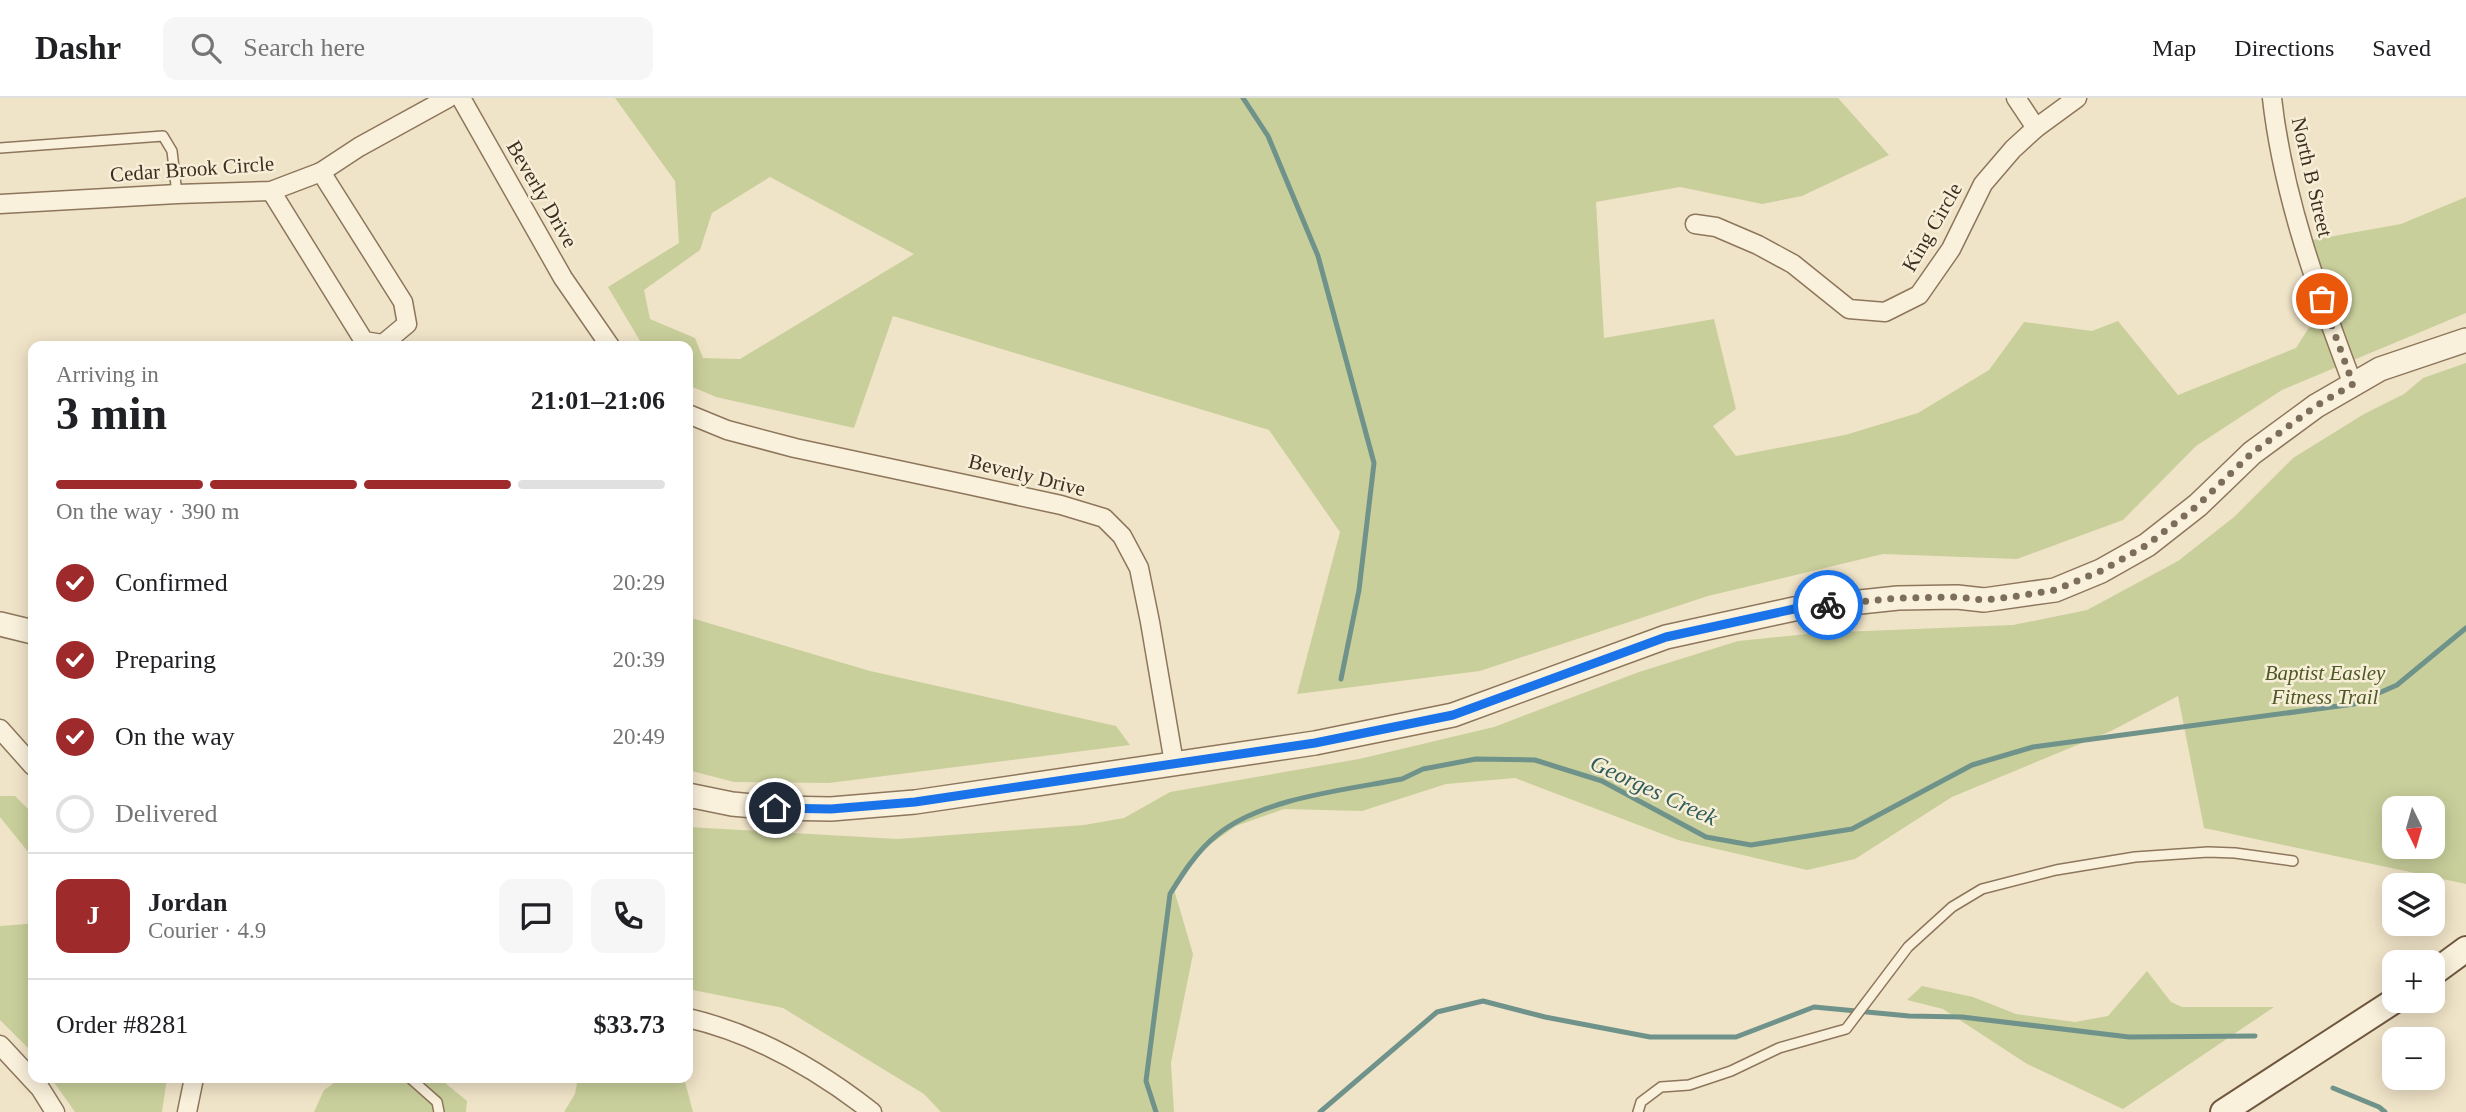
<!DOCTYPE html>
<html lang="en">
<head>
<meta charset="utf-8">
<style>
	:root { --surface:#fff; --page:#f6f6f6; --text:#202124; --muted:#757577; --line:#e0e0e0; --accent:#9e2a2b }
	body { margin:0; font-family:"Times New Roman",serif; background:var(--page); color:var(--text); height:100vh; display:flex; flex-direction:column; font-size:26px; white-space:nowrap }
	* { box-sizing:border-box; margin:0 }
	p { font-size:23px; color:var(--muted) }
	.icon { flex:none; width:38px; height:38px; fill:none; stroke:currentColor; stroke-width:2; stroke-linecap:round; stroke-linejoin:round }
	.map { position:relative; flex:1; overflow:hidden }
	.drawer { position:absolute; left:28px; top:243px; width:665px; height:742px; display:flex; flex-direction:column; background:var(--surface); border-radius:14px; box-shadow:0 4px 18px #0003 }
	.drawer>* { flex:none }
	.needle { width:46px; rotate:175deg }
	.fabs { position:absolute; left:2382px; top:698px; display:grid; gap:14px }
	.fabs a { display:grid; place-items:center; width:63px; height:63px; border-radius:14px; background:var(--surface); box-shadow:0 4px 18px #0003; font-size:35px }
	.pin { position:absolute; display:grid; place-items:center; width:60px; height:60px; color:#fff; margin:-30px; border:4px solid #fff; border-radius:50%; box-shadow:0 2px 7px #0007 }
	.courier { position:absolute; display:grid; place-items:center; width:70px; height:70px; margin:-35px; border:5px solid #1a73e8; border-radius:50%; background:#fff; color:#222; box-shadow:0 2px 9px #0007 }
	.summary em { font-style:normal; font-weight:700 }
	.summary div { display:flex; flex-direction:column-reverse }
	.summary { display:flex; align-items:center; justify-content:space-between; height:119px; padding:0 28px }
	h1 { font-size:46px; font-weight:700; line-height:52px }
	.bar { display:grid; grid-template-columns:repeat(4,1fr); gap:10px 7px; align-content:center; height:84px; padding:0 28px }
	.bar i { height:9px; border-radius:5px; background:var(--line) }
	.bar .active { background:var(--accent) }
	.bar p { grid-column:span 4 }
	.line { display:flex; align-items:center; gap:18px; padding:0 28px; border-top:2px solid var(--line) }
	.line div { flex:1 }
	.round { display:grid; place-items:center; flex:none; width:74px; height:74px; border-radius:14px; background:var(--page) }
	ol { padding:0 28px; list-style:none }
	li { display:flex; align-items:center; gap:21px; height:77px }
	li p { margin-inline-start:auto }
	li .icon { padding:7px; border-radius:50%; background:var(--accent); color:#fff; stroke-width:4 }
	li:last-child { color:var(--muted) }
	li i { width:38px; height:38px; border:4px solid var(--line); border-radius:50% }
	header { display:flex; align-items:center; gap:42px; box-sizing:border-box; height:98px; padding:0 35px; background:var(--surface); border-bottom:2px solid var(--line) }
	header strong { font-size:33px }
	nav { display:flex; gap:38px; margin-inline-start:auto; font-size:24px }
	.search { width:490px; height:63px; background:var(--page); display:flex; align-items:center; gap:18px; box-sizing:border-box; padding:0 24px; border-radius:14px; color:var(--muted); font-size:26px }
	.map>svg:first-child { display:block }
	.green { fill:#c9cf9b; fill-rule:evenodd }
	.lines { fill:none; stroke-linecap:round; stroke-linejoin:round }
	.stream { stroke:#6f938a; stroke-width:5 }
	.service-casing { stroke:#8d765c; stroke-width:12 }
	.minor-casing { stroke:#8d765c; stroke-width:21 }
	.tertiary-casing { stroke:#8d765c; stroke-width:26 }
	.secondary-casing { stroke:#6f573f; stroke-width:28 }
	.service { stroke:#faf1dc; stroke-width:9 }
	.minor { stroke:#faf1dc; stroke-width:18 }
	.tertiary { stroke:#faf1dc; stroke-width:23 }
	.secondary { stroke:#faf1dc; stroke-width:24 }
	.done { stroke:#7c6e5b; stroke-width:7; stroke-dasharray:0 12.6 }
	.route { stroke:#1a73e8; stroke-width:9 }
	.labels { text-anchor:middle; stroke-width:5; stroke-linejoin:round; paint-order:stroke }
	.street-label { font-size:21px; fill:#3d2e20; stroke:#f7eed8 }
	.park-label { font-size:21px; font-style:italic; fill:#4d5a26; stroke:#f7eed8 }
	.water-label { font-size:23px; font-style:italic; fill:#2f5d5a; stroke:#f7eed8 }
</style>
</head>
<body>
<header>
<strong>Dashr</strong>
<div class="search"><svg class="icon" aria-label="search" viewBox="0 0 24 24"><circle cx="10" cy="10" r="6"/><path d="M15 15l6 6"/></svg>Search here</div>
<nav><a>Map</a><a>Directions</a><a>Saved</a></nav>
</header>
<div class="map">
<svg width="2466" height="1014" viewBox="0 0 2466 1014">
	<rect width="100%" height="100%" fill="#f0e4c8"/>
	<g class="green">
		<path d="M615,0H1838L1889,57L1802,98L1762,106L1680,89L1596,104L1604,240L1714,221L1736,311L1713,328L1736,358L1845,337L1918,315L1989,272L2024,224L2092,233L2118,223L2178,297L2296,250L2315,220L2295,145L2401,126L2466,99V215L2282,292L2196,348L2123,422L2017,461L1883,456L1708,498L1480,573L1297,596L1340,434L1269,332L893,218L854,330L716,299L688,287V248H643L608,189L679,145L675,83ZM770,79L914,156L740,261L703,260L695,240L650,221L644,192L700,152L712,115Z"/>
		<path d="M2466,265V786L2204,730L2178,598L2111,633L1952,699L1855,761L1807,772L1678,742L1515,680L1446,686L1362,713L1284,711L1236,728L1191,760L1173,788L1193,856L1171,965L1174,1014H941L924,996L783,910L688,891V729L898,741L1084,727L1124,720L1170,694L1359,661L1494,629L1639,574L1738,543L1817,535L2013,527L2087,512L2178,463L2234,419L2293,360L2364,316L2404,296L2423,280ZM2432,710V749H2394V710Z"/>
		<polygon points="688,519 870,573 1116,628 1130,647 829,685 734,684 688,672"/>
		<polygon points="0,698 15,698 33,716 33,760 0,719"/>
		<polygon points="33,822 33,955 0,922 0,828 27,826"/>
		<polygon points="2147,873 2171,904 2182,909 2274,909 2123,1011 2027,966 1943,911 1907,902 1922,888 1973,899 2016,916 2075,924 2108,918"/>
		<polygon points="51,980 167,980 162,1014 75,1014"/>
		<polygon points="341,980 439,980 467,1003 466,1014 314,1014 324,992"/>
		<polygon points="578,980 684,980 693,1014 564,1014 575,996"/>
	</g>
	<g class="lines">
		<g class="stream">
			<polyline points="1243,0 1268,38 1318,158 1374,365 1359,492 1341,581"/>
			<polyline points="2333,990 2379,1009 2385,1014"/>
			<path d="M1156,1014L1146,983L1170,796C1183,775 1197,753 1217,737C1262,700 1345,692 1402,681L1423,671L1476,661L1535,662L1602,683L1706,739L1751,747L1852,731L1972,667L2033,649L2354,606L2397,587L2466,530"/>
			<polyline points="1320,1014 1437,914 1483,903 1545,919 1650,939 1736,939 1814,909 1909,918 1962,919 2129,939 2255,938"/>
		</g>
		<g class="service-casing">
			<g id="service">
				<polyline points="0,50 163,38 172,53 177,96"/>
				<polyline points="410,980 437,1004 439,1014"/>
				<polyline points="1638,1014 1641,1004 1661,989 1689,987 1731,973 1779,950 1846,931 1908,849 1952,809 1982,791 2056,772 2135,759 2208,754 2235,755 2293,763"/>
			</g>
		</g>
		<g class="minor-casing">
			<g id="minor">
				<polyline points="461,0 563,180 610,248"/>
				<polyline points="2016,0 2036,30"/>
				<path d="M2272,0C2283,99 2318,194 2353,287"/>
				<polyline points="271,93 364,243 383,246 407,226 403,204 321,74"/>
				<polyline points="0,106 177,96 271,93 321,74 359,49 448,0"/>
				<polyline points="1695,126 1716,129 1758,147 1793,166 1849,211 1885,214 1919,197 1951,151 1983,86 2013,51 2036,30 2077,0"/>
				<polyline points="688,316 727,332 795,350 969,387 1061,407 1104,420 1122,438 1139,470 1150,524 1174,665"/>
				<polyline points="0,631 33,668"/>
				<path d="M688,920C757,936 817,971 872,1014"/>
				<polyline points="0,947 40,990 55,1014"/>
				<polyline points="187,1014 194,980"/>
			</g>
		</g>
		<g class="tertiary-casing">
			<g id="tertiary">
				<polyline points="0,526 33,534"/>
				<polyline points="688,697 732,706 775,710 831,711 915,704 1315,645 1453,617 1666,539 1794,511 1898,500 1957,499 1984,502 2055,492 2101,473 2147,447 2198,407 2252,355 2316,308 2380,271 2466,242"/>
			</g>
		</g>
		<g class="secondary-casing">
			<g id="secondary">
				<polyline points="2432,876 2466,851"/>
				<polyline points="2223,1014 2394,903"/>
			</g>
		</g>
		<use href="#service" class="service"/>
		<use href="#minor" class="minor"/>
		<use href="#tertiary" class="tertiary"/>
		<use href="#secondary" class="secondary"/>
	</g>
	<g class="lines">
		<polyline class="done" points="1828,507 1898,500 1957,499 1984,502 2018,498 2055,492 2101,473 2147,447 2198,407 2252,355 2316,308 2353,286 2322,201"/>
		<polyline class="route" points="775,710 831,711 915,704 1315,645 1453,617 1666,539 1794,511 1828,507"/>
	</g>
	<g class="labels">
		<g class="street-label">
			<text transform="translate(192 71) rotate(-4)" y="7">Cedar Brook Circle</text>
			<text transform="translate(2312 79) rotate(77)" y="7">North B Street</text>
			<text transform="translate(542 96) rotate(60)" y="7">Beverly Drive</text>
			<text transform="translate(1932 129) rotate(-60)" y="7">King Circle</text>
			<text transform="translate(1027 377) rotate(14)" y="7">Beverly Drive</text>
		</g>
		<g class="park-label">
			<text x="2325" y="582">Baptist Easley<tspan x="2325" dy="24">Fitness Trail</tspan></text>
		</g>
		<g class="water-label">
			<text transform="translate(1654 692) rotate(25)" y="8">Georges Creek</text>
		</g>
	</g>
</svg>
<div class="fabs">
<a><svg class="needle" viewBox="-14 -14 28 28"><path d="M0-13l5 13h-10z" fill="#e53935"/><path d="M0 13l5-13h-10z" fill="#757577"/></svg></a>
<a><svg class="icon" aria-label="layers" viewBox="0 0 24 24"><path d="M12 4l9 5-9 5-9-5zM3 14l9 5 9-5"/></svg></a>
<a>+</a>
<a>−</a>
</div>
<div class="pin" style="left:2322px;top:201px;background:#ea580c"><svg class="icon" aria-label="bag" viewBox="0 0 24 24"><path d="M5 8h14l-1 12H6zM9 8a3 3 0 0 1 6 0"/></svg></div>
<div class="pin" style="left:775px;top:710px;background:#1f2937"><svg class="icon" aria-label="home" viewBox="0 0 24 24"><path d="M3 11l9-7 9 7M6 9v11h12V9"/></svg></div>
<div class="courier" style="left:1828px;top:507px"><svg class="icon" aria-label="bike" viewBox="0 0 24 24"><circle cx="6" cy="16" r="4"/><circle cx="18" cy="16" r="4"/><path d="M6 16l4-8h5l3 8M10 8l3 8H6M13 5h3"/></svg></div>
<section class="drawer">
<div class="summary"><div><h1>3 min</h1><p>Arriving in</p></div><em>21:01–21:06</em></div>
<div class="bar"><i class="active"></i><i class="active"></i><i class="active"></i><i></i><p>On the way · 390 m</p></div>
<ol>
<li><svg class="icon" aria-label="check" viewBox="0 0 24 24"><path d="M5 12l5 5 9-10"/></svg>Confirmed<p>20:29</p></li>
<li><svg class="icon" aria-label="check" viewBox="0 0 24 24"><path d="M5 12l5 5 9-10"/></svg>Preparing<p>20:39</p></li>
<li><svg class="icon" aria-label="check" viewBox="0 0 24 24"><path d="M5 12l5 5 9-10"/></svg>On the way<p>20:49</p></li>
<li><i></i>Delivered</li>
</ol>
<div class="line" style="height:126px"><b class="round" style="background:var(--accent);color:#fff">J</b><div><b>Jordan</b><p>Courier · 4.9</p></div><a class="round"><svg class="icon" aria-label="chat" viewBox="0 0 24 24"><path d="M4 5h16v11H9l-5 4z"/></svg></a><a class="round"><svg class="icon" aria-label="phone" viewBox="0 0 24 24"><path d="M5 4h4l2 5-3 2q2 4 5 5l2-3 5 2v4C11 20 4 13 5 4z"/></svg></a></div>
<div class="line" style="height:91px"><div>Order #8281</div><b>$33.73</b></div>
</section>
</div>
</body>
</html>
